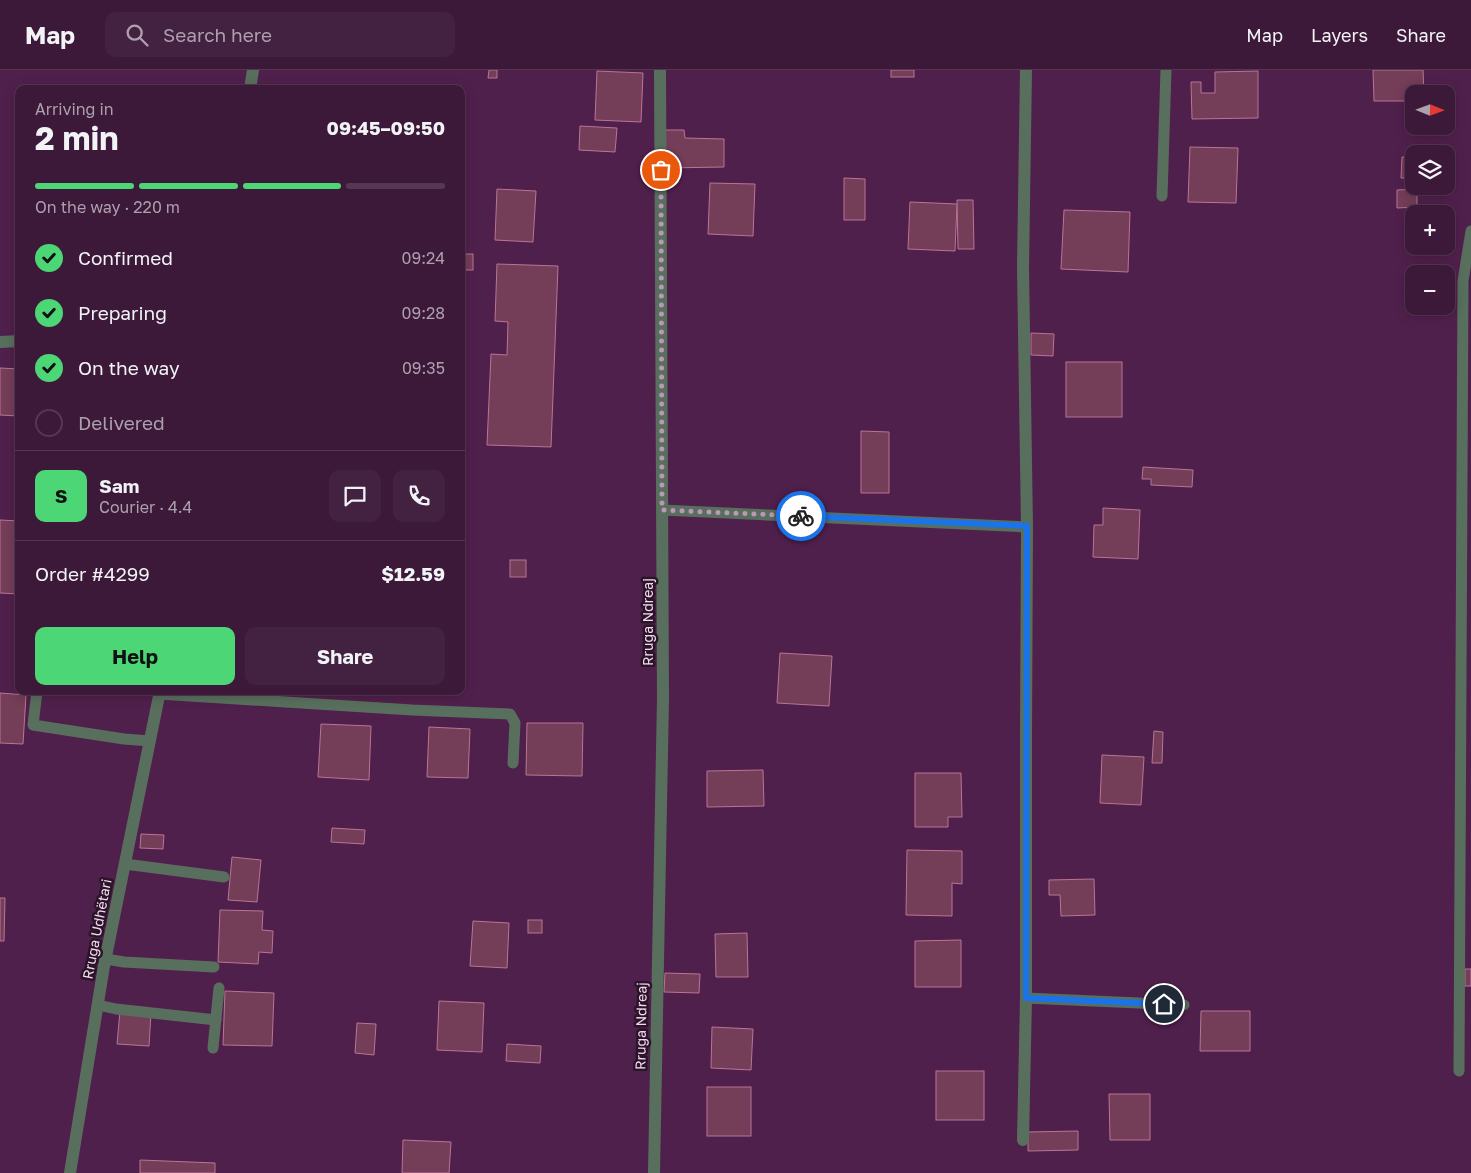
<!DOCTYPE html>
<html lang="en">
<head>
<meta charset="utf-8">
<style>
	:root { --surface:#3c1839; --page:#432141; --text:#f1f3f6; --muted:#aca0ae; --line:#553753; --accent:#4cd676 }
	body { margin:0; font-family:"Golos Text",sans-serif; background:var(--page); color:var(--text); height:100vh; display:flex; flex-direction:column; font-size:19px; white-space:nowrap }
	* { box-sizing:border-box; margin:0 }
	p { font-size:16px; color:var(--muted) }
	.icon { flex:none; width:28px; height:28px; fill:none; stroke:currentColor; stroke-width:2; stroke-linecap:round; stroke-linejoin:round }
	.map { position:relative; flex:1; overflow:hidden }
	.sheet { position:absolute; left:15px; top:15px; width:450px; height:610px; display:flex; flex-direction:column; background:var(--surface); border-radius:10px; box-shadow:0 2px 12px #0003,0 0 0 1px var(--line) }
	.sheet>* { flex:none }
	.needle { width:32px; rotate:91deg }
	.controls { position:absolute; left:1405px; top:15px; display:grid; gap:10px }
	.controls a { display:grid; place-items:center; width:50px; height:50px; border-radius:10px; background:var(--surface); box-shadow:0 2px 12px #0003,0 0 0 1px var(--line); font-size:25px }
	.pin { position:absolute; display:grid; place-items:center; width:42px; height:42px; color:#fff; margin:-21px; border:2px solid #fff; border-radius:50%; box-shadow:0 1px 5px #0007 }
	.courier { position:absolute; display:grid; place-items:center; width:50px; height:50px; margin:-25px; border:4px solid #1a73e8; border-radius:50%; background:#fff; color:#222; box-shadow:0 1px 6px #0007 }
	.summary em { font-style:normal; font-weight:700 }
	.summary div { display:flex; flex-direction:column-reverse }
	.summary { display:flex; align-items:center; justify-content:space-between; height:85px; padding:0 20px }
	h1 { font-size:32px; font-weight:700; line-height:38px }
	.bar { display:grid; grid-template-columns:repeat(4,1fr); gap:8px 5px; align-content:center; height:60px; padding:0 20px }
	.bar i { height:6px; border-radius:4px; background:var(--line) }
	.bar .current { background:var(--accent) }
	.bar p { grid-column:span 4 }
	.line { display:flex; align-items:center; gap:12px; padding:0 20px; border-top:1px solid var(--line) }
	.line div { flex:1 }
	.round { display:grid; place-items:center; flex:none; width:52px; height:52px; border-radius:10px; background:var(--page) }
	ol { padding:0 20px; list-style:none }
	li { display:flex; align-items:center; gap:15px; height:55px }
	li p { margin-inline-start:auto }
	li .icon { padding:5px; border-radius:50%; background:var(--accent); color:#111; stroke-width:4 }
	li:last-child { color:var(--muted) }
	li i { width:28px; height:28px; border:2px solid var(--line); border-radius:50% }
	.cta { display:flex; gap:10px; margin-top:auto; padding:10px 20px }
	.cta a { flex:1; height:58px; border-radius:10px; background:var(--accent); color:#111; font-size:20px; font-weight:700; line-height:58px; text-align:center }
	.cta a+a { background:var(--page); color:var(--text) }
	header { display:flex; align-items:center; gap:30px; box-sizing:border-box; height:70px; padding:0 25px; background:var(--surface); border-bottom:1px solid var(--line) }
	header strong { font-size:24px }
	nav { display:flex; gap:28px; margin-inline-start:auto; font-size:18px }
	.search { width:350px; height:45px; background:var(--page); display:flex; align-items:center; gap:12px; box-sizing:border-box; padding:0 18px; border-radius:10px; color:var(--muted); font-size:19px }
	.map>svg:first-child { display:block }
	.building { fill:#743d58; stroke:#b97595 }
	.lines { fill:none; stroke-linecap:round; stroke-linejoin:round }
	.lane { stroke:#596f5d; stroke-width:11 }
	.street { stroke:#596f5d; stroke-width:12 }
	.done { stroke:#bb97b7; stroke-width:5; stroke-dasharray:0 9 }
	.route { stroke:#1a73e8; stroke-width:6 }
	.labels { text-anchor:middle; stroke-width:5; stroke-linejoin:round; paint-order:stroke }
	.street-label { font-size:14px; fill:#f5d7f1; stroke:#2a1528 }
</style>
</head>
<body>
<header>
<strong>Map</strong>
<div class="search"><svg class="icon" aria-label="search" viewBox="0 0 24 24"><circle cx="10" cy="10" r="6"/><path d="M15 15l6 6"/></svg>Search here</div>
<nav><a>Map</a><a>Layers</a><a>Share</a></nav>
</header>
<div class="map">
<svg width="1471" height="1103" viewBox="0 0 1471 1103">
	<rect width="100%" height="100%" fill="#50204c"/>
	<g class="building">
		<polygon points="489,0 497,0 497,8 488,8"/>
		<rect x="891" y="0" width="23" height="7"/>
		<polygon points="1373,0 1423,0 1424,24 1414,24 1414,31 1374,31"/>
		<polygon points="597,1 643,3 641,52 595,50"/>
		<polygon points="1258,1 1258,48 1192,49 1191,12 1201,12 1201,23 1215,23 1215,2"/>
		<polygon points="580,56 617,58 615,82 579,80"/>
		<polygon points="664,60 684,60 685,68 724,69 724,97 665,98"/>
		<polygon points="1190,77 1238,78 1236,133 1188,132"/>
		<polygon points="1402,87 1412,88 1411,108 1401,108"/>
		<polygon points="844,108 865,109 865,150 844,150"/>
		<polygon points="710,113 755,114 753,166 708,164"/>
		<polygon points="497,119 536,121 533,172 495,170"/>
		<polygon points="1417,119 1417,137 1397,138 1397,120"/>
		<polygon points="957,130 973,130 974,179 958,179"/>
		<polygon points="910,132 957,134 955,181 908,179"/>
		<polygon points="1064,140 1130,142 1128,202 1061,199"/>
		<rect x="461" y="184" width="12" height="16"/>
		<polygon points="497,194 558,196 551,377 487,375 491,284 507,285 508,252 495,251"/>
		<polygon points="1031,263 1054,264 1053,286 1031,285"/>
		<rect x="1066" y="292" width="56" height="55"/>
		<polygon points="0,298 19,299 19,346 0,345"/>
		<polygon points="861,361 889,362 889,423 861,423"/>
		<polygon points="1143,397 1193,400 1192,417 1151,415 1151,409 1142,409"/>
		<polygon points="1103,438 1140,440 1138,489 1093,487 1094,455 1103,455"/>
		<polygon points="0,450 19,451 19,524 0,523"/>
		<rect x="510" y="490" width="16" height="17"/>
		<polygon points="780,583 832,586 829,636 777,633"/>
		<polygon points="0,623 26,625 23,674 0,673"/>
		<polygon points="527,653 583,653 582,706 526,705"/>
		<polygon points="321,654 371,656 369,710 318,707"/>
		<polygon points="429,657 470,659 468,708 427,707"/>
		<polygon points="1154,661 1163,662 1162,693 1152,693"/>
		<polygon points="1102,685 1144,687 1141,735 1100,733"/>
		<polygon points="763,700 764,736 707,737 707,701"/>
		<polygon points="915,703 961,703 962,747 948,747 948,757 915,757"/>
		<polygon points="332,758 365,760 364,774 331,772"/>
		<polygon points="141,764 164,765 163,779 140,778"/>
		<polygon points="907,780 962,781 962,814 952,813 952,846 906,845"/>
		<polygon points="232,787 261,790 257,832 228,830"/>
		<polygon points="1094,809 1095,845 1061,846 1060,825 1049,825 1049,810"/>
		<polygon points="0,828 5,828 4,871 0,871"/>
		<polygon points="220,840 263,841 262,860 273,861 272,883 259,882 258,894 218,892"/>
		<rect x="528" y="850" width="14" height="13"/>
		<polygon points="473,851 509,853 507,898 470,896"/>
		<polygon points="747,863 748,907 716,907 715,864"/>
		<polygon points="961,870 961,917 915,917 915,871"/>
		<rect x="1465" y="899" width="6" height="17"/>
		<polygon points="665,903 700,904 699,923 664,922"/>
		<polygon points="225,921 274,923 272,976 223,975"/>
		<polygon points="439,931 484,933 482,982 437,980"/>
		<polygon points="120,941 151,943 149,976 117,974"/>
		<polygon points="1201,941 1250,941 1250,981 1200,981"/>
		<polygon points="357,953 376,954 374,985 355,983"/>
		<polygon points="712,957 753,959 751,1000 711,998"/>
		<polygon points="507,974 541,976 540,993 506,991"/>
		<rect x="936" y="1001" width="48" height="49"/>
		<rect x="707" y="1017" width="44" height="49"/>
		<polygon points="1109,1024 1150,1024 1150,1070 1110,1070"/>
		<polygon points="1078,1061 1078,1080 1028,1081 1028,1062"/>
		<polygon points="403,1070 451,1072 449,1103 402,1103"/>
		<polygon points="140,1090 215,1093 215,1103 140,1103"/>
	</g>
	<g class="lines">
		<g class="lane">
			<polyline points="1162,126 1166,0"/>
			<polyline points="662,440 1027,457"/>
			<polyline points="37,621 33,655 124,669 150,671"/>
			<polyline points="159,624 412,640 510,644 515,653 513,693"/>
			<polyline points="125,794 224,807"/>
			<polyline points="106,889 124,892 214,897"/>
			<polyline points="1026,928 1184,935"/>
			<polyline points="98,935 116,939 216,950"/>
			<polyline points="213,978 219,918"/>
			<polyline points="1459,1001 1463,211 1471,161"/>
		</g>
		<g class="street">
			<polyline points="250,19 253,0"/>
			<polyline points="0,272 19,271"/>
			<polyline points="1023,1070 1026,928 1026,665 1027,457 1023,197 1026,0"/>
			<polyline points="70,1103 104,896 160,621"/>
			<polyline points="654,1103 663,628 660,0"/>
		</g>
	</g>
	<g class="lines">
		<polyline class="done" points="661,100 662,440 801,446"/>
		<polyline class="route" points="801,446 1027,456 1026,928 1164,934"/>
	</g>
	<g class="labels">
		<g class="street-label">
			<text transform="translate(648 552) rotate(-90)" y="5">Rruga Ndreaj</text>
			<text transform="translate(97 859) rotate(-79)" y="5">Rruga Udhëtari</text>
			<text transform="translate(641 956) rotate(-89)" y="5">Rruga Ndreaj</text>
		</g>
	</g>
</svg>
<div class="controls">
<a><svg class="needle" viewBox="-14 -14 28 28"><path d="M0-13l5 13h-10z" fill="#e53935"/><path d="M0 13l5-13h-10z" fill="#aca0ae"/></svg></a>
<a><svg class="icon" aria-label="layers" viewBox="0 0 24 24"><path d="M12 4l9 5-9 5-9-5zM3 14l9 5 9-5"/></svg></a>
<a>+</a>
<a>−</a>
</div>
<div class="pin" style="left:661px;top:100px;background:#ea580c"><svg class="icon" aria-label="bag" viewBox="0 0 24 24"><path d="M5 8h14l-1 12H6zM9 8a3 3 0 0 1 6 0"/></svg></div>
<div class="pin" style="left:1164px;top:934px;background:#1f2937"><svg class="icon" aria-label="home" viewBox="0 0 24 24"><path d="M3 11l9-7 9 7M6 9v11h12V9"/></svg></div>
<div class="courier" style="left:801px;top:446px"><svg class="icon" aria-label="bike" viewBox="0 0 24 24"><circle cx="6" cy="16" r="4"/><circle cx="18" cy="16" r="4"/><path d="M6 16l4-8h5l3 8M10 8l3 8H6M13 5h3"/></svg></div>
<section class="sheet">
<div class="summary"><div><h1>2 min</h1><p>Arriving in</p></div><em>09:45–09:50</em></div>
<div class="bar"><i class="current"></i><i class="current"></i><i class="current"></i><i></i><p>On the way · 220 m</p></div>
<ol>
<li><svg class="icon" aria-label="check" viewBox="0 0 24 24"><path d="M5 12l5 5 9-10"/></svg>Confirmed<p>09:24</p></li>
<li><svg class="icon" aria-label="check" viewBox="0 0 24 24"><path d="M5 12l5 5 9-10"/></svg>Preparing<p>09:28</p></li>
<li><svg class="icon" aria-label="check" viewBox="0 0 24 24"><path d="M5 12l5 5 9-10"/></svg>On the way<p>09:35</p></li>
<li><i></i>Delivered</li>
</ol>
<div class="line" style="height:90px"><b class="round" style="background:var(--accent);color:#111">S</b><div><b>Sam</b><p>Courier · 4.4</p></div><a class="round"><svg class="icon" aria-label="chat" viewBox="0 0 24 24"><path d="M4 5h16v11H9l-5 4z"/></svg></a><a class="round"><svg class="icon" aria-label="phone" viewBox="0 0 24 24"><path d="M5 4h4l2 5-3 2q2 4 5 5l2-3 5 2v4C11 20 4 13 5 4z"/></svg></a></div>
<div class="line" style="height:65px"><div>Order #4299</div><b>$12.59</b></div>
<div class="cta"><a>Help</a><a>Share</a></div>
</section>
</div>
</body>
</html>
